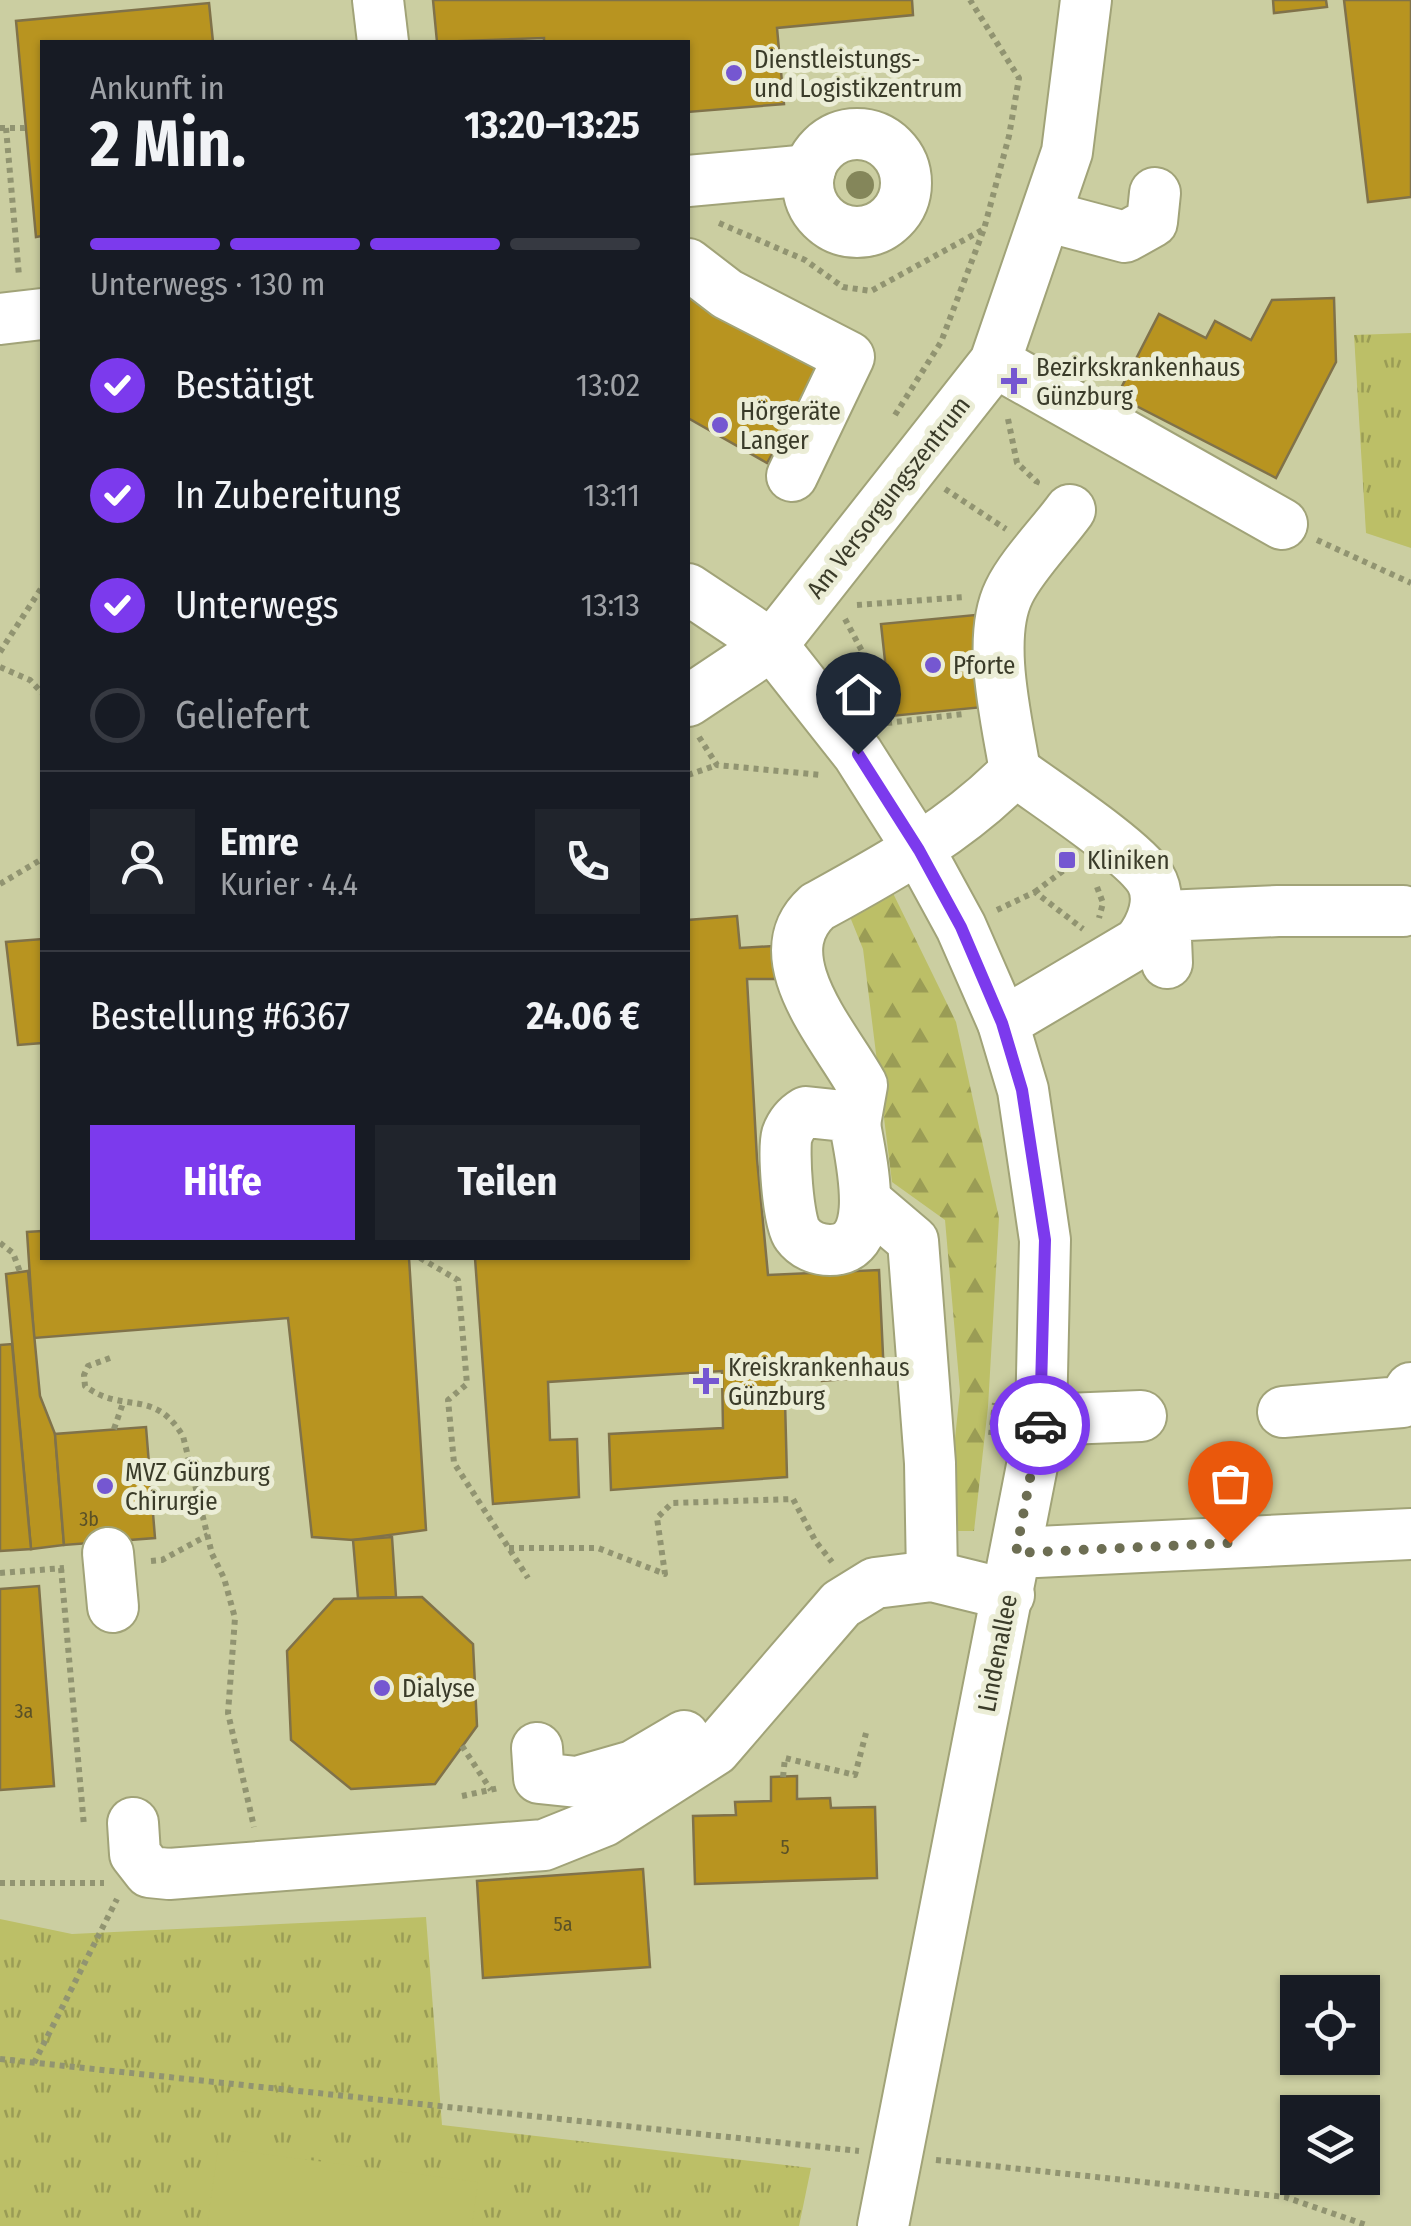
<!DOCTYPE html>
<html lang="de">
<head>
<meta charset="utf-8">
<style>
	:root { --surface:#171b24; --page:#20242c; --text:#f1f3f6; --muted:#9ea1a6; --line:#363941; --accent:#7c3aed }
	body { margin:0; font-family:"Fira Sans Condensed",sans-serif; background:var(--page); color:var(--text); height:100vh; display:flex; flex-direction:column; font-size:38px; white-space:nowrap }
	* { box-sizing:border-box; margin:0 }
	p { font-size:32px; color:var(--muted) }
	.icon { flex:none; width:55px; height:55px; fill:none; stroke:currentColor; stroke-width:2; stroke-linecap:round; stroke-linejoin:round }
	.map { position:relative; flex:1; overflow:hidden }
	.sheet { position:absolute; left:40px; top:40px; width:650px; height:1220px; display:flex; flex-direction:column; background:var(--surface); border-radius:0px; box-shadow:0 2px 8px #0004 }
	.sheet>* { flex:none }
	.buttons { position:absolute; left:1280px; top:1975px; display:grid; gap:20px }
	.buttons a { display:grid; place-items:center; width:100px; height:100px; border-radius:0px; background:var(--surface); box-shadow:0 2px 8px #0004; font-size:50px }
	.pin { position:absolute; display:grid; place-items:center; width:85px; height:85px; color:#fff; margin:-102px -42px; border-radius:50% 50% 50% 0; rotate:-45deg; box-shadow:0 0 10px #0007 }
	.pin .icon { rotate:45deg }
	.courier { position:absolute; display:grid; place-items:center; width:100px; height:100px; margin:-50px; border:8px solid #7c3aed; border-radius:50%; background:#fff; color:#222; box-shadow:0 2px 12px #0007 }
	.overview em { font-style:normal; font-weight:700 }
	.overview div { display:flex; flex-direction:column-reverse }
	.overview { display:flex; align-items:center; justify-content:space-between; height:170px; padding:0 50px }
	h1 { font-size:65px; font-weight:700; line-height:75px }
	.bar { display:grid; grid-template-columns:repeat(4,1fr); gap:15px 10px; align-content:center; height:120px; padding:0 50px }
	.bar i { height:12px; border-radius:8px; background:var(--line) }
	.bar .on { background:var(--accent) }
	.bar p { grid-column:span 4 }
	.line { display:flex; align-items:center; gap:25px; padding:0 50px; border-top:2px solid var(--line) }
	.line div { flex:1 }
	.round { display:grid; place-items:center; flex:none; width:105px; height:105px; border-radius:0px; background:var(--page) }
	ol { padding:0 50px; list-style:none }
	li { display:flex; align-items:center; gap:30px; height:110px }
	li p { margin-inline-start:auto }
	li .icon { padding:10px; border-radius:50%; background:var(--accent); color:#fff; stroke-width:4 }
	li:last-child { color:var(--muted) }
	li i { width:55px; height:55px; border:5px solid var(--line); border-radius:50% }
	.cta { display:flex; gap:20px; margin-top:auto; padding:20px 50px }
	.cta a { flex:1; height:115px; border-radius:0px; background:var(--accent); color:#fff; font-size:40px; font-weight:700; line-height:115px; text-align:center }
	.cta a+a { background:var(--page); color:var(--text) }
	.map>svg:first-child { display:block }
	.grass { fill:url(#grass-tufts) }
	.forest { fill:url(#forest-firs) }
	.garden { fill:#bcbf67 }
	.building { fill:#b89420; stroke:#80724a; stroke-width:2.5 }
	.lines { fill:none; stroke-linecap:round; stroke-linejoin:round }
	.minor-casing { stroke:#a1a378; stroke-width:54 }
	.path { stroke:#919471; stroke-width:6; stroke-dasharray:5 5; stroke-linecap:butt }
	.minor { stroke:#fff; stroke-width:50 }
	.tree { fill:#84865a }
	.done { stroke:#6d6e53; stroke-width:10; stroke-dasharray:0 18 }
	.route { stroke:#7c3aed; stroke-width:12 }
	.poi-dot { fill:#7557d1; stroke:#ebedd6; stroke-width:4 }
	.labels { text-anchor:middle; stroke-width:10; stroke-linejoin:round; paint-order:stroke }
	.number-label { font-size:20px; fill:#5a5127 }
	.poi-label { font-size:25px; fill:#3a3b29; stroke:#ebedd6; text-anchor:start }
	.street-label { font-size:25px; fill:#3a3b29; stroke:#ebedd6 }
</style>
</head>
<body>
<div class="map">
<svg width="1411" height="2226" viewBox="0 0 1411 2226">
	<defs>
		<pattern id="grass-tufts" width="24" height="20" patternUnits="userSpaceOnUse" patternTransform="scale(2.5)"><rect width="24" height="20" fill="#bcbf67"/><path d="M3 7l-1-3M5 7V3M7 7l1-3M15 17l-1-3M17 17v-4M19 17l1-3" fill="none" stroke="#9a9c55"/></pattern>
		<pattern id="forest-firs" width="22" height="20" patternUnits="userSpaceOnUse" patternTransform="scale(2.5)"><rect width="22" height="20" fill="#bcbf67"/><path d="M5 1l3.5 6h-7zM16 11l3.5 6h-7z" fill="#9a9c55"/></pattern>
	</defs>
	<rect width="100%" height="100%" fill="#cbcea1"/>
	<g class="grass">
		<polygon points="1411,333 1411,548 1366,533 1354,335"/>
		<polygon points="426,1917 442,2125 811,2168 799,2226 0,2226 0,1919 72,1934"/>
	</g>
	<polygon class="forest" points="889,885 956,1022 999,1218 988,1407 974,1531 952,1531 947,1514 960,1391 945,1220 892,1182 863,949 846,907"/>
	<polygon class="garden" points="218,2148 478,2182 472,2226 207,2226"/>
	<g class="building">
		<polygon points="433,0 912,0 913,15 777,28 784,104 688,112 688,42 544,42 544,38 437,42"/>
		<polygon points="1273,0 1326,0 1327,7 1274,13"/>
		<polygon points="1344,0 1411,0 1411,197 1368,202"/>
		<polygon points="209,3 213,42 42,42 42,236 36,237 16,21"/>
		<polygon points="688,296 820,369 767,463 688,418"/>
		<polygon points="1334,298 1336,362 1276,478 1117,396 1159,314 1206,338 1215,321 1251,340 1272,300"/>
		<polygon points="975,615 984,707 891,716 881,624"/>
		<polygon points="737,916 740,948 773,946 775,979 747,979 757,1159 768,1275 879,1270 884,1376 822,1381 822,1363 784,1363 787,1477 611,1490 609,1434 723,1428 722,1371 548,1382 550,1440 577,1439 579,1497 493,1504 475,1258 688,1258 688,920"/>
		<polygon points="42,939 42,1043 18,1045 6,942"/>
		<polygon points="42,1231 42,1258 409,1258 426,1530 353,1540 312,1537 288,1318 34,1338 27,1232"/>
		<polygon points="28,1271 40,1396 55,1434 64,1545 31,1549 6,1274"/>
		<polygon points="12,1344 31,1549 0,1551 0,1345"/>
		<polygon points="146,1427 155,1538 64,1545 55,1434"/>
		<polygon points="392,1537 396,1597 358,1598 353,1540"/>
		<polygon points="39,1586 54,1786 0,1790 0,1589"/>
		<polygon points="422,1597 473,1644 477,1726 435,1784 351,1789 291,1740 287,1651 334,1599"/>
		<polygon points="797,1776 797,1799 830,1798 831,1808 875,1807 877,1878 695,1884 693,1816 736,1815 735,1802 771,1801 771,1777"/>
		<polygon points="643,1869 650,1967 483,1978 477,1881"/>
	</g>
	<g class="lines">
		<g class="minor-casing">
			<g id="minor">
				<polyline points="378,0 383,42"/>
				<circle cx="857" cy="183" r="49"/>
				<polyline points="688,181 810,170"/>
				<polyline points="1046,216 1125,237 1152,222 1155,193"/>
				<polyline points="688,264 727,294 849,357 792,476"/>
				<polyline points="0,319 42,314"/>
				<polyline points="995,362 1282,524"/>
				<polyline points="688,589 772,645 858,754 919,850 961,927 1003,1023 1023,1090 1045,1240 1041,1420 883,2226"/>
				<polyline points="688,701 772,645 995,362 1067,152 1086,0"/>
				<path d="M1015,771C1007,721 986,639 1009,592C1022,565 1052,535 1070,510"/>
				<polyline points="1167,963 1165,916 1278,911 1403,911"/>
				<path d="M806,1112L844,1116L855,1124C860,1157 885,1250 830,1250C817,1250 805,1245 797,1234C788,1223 783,1149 787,1135C791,1124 796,1118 806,1112Z"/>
				<path d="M855,1124L862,1085C836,1037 762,957 817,907C888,868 958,830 1015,771C1046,794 1132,850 1150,878C1163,899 1152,926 1138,943L1003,1023"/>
				<polyline points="866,1201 913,1241 930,1463 932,1576"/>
				<polyline points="1283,1412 1402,1402 1411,1388"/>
				<polyline points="1041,1420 1141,1416"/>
				<polyline points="108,1553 113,1607"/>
				<polyline points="1016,1553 1411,1534"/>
				<polyline points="537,1748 539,1778 577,1782 633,1766 684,1736"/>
				<polyline points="133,1823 135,1854 149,1872 169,1874 544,1845 604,1821 715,1750 841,1604 875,1583 932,1576 1009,1595"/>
			</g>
		</g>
		<g class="path">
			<polyline points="0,128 26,128"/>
			<polyline points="6,128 19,276"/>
			<polyline points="719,223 805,260 843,287 871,291 984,229"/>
			<polyline points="895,415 941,342 984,229 1009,136 1019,78 970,0"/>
			<polyline points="1008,419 1017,463 1037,482 1035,486"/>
			<polyline points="945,489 1006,529"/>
			<polyline points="1317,540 1411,583"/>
			<polyline points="857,605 964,597"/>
			<polyline points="845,619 880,685 884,717"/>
			<polyline points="0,652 42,587"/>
			<polyline points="0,667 30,680 42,693"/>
			<polyline points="887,723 963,714"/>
			<polyline points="699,737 717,765 821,775"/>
			<polyline points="688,775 717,765"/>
			<polyline points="0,884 42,859"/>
			<polyline points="1097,887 1103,903 1099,918"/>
			<polyline points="1035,892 1072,864"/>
			<polyline points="997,910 1035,892 1083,929"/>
			<polyline points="0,1243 13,1253 20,1272"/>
			<polyline points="420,1258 458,1280 467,1384 448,1400 454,1463 528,1578"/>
			<path d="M110,1358L88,1366L84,1375L85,1386C124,1415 153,1387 183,1436L212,1554L224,1578L235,1618L228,1713L254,1827"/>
			<polyline points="114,1429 123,1403"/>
			<polyline points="991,1435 995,1403"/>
			<polyline points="509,1548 598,1548 665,1574 657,1518 672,1503 793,1499 816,1542 832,1562"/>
			<polyline points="151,1561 162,1560 208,1535"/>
			<polyline points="61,1568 84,1826"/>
			<polyline points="0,1573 64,1568"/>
			<polyline points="462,1746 491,1790"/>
			<polyline points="783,1777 785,1758 855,1775 866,1733"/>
			<polyline points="462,1796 499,1788"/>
			<polyline points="0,1883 104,1883"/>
			<polyline points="0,2059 859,2151"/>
			<polyline points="34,2063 117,1899"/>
			<polyline points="936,2160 1285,2197 1369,2226"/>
		</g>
		<use href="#minor" class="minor"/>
	</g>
	<circle class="tree" cx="860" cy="185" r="14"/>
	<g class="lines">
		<polyline class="done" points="1040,1425 1016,1553 1230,1543"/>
		<polyline class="route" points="858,754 919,850 961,927 1002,1023 1022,1090 1045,1240 1040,1425"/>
	</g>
	<g class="poi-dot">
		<circle cx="734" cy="73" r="10"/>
		<path d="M1009 366h10v10h10v10h-10v10h-10v-10h-10v-10h10z"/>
		<circle cx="720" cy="425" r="10"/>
		<circle cx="933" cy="665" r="10"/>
		<rect x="1057" y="850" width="20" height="20" rx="5"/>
		<path d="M701 1366h10v10h10v10h-10v10h-10v-10h-10v-10h10z"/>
		<circle cx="105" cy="1486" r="10"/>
		<circle cx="382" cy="1688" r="10"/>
	</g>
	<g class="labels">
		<g class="number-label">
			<text x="89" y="1526">3b</text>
			<text x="24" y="1718">3a</text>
			<text x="785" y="1854">5</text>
			<text x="563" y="1931">5a</text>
		</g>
		<g class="poi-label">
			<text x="754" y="68">Dienstleistungs-<tspan x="754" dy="29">und Logistikzentrum</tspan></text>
			<text x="1036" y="376">Bezirkskrankenhaus<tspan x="1036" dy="29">Günzburg</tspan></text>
			<text x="740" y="420">Hörgeräte<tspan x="740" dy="29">Langer</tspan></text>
			<text x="953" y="674">Pforte</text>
			<text x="1087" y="869">Kliniken</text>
			<text x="728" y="1376">Kreiskrankenhaus<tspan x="728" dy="29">Günzburg</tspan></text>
			<text x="125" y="1481">MVZ Günzburg<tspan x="125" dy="29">Chirurgie</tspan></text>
			<text x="402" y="1697">Dialyse</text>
		</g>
		<g class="street-label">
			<text transform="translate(888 497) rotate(-52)" y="9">Am Versorgungszentrum</text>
			<text transform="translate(997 1653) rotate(-79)" y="9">Lindenallee</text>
		</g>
	</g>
</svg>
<div class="buttons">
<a><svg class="icon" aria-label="locate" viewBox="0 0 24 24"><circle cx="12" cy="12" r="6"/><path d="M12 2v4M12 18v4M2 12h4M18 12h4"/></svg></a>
<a><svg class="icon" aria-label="layers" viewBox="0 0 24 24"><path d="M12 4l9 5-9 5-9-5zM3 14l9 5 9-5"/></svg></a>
</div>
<div class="pin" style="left:1230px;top:1543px;background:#ea580c"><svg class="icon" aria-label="bag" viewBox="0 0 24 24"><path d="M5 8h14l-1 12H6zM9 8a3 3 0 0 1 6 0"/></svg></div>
<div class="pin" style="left:858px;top:754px;background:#1f2937"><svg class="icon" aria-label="home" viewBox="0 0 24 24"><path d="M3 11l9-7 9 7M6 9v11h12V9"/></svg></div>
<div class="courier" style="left:1040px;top:1425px"><svg class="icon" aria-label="car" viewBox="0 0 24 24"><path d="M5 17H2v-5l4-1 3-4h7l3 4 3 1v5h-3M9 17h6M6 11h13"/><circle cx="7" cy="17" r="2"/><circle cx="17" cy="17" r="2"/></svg></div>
<section class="sheet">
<div class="overview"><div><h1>2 Min.</h1><p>Ankunft in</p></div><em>13:20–13:25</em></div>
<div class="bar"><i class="on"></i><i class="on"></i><i class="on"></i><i></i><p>Unterwegs · 130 m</p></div>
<ol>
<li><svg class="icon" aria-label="check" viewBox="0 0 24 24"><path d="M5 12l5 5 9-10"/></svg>Bestätigt<p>13:02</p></li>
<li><svg class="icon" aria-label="check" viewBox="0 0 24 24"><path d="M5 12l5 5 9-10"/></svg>In Zubereitung<p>13:11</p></li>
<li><svg class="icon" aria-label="check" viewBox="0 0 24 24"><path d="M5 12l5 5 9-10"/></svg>Unterwegs<p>13:13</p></li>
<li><i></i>Geliefert</li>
</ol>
<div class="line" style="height:180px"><a class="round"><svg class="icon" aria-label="person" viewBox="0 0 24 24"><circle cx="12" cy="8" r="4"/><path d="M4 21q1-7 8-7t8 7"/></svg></a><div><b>Emre</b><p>Kurier · 4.4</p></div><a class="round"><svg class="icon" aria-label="phone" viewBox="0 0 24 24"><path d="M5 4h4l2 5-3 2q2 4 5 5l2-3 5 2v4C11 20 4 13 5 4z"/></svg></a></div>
<div class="line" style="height:130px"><div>Bestellung #6367</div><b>24.06 €</b></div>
<div class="cta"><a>Hilfe</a><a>Teilen</a></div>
</section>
</div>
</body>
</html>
